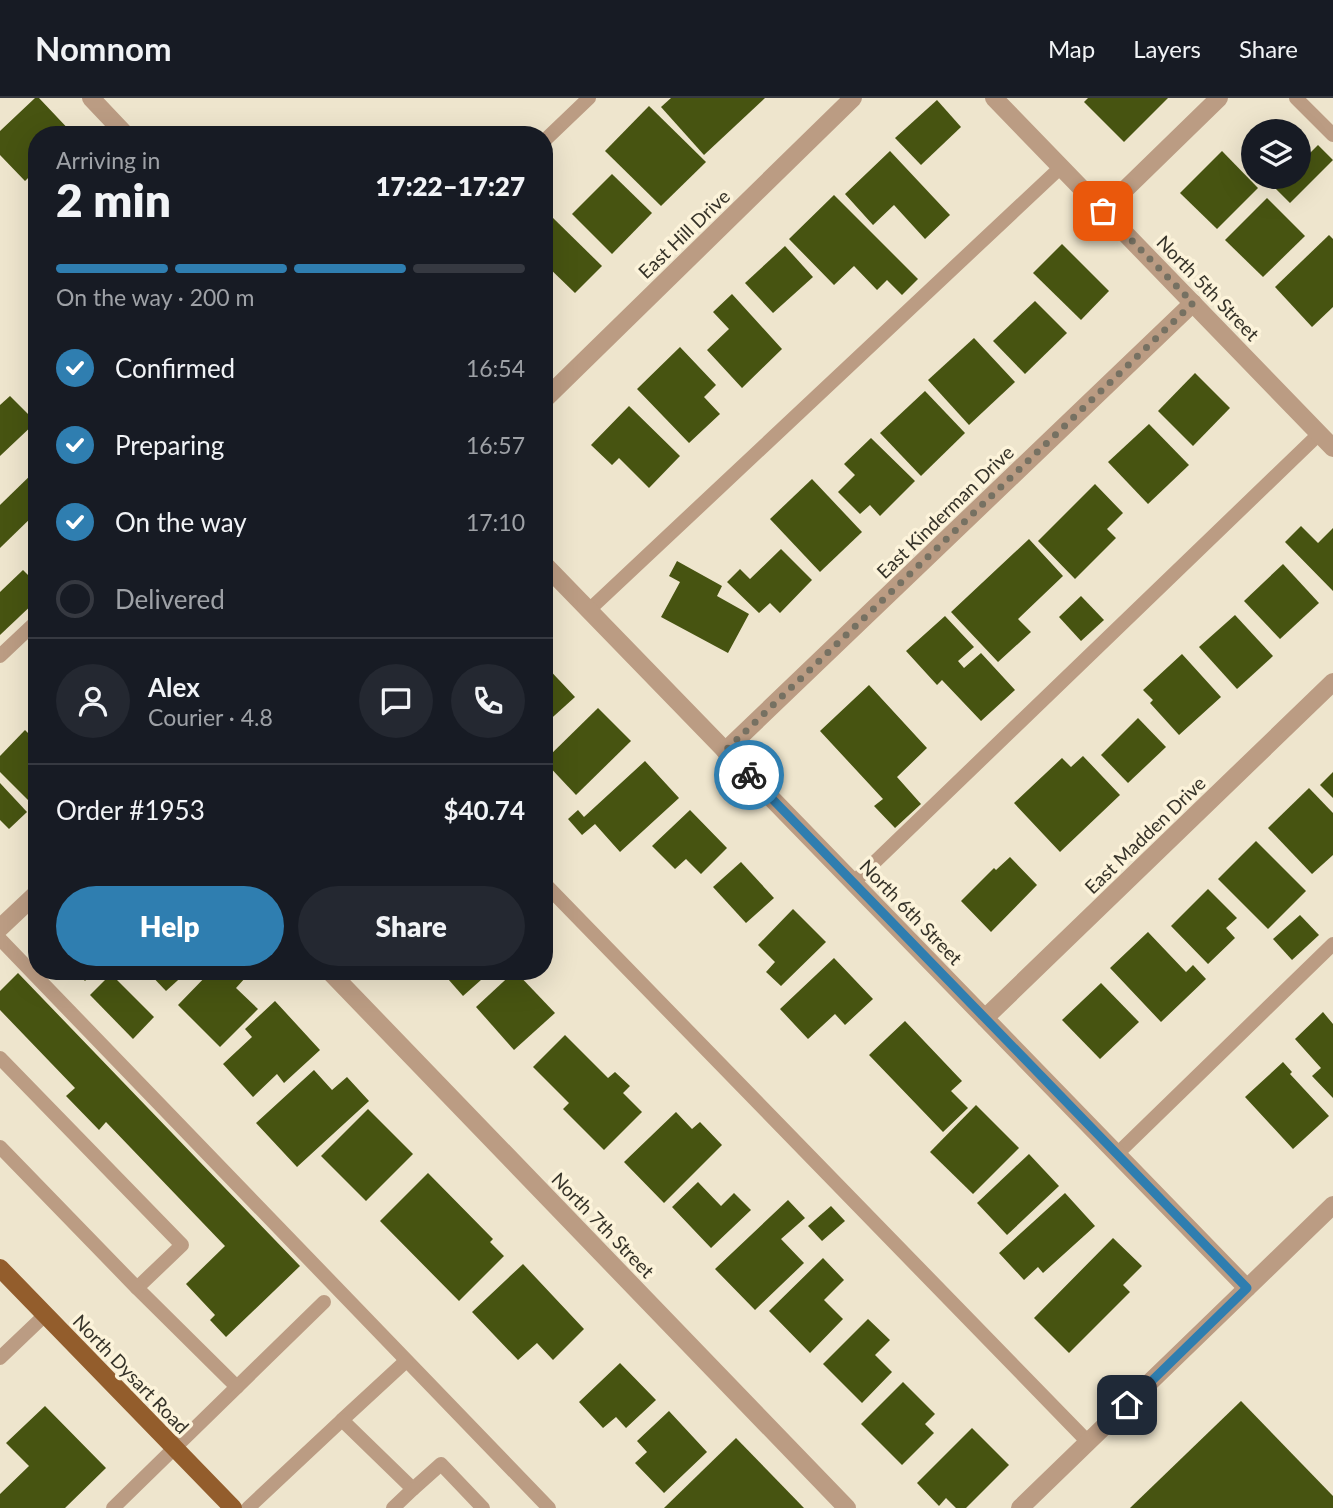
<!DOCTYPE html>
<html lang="en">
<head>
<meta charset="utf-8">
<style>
	:root { --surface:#171b24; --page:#242831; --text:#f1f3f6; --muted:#9ea1a6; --line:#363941; --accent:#2f7eb0 }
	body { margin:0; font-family:Lato,sans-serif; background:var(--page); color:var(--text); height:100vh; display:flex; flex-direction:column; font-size:26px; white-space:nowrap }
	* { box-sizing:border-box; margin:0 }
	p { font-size:23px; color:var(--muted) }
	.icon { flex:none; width:38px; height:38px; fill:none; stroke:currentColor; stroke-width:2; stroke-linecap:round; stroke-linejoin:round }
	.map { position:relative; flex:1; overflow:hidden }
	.panel { position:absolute; left:28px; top:28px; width:525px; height:854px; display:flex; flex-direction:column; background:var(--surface); border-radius:28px; box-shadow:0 7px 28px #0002 }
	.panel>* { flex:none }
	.buttons { position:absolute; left:1241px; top:21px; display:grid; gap:14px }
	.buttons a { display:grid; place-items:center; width:70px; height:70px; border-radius:50%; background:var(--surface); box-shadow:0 7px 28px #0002; font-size:35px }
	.pin { position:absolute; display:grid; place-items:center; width:60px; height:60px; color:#fff; margin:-30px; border-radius:14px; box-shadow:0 4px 10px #0006 }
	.courier { position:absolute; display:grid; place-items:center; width:70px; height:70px; margin:-35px; border:5px solid #2f7eb0; border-radius:50%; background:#fff; color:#222; box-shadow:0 2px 9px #0007 }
	.overview em { font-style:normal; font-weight:800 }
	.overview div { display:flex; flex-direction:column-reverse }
	.overview { display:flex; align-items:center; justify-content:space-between; height:119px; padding:0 28px }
	h1 { font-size:46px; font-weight:800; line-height:52px }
	.bar { display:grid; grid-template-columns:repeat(4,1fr); gap:10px 7px; align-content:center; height:84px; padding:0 28px }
	.bar i { height:9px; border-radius:5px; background:var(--line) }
	.bar .active { background:var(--accent) }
	.bar p { grid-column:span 4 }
	.line { display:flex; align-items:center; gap:18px; padding:0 28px; border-top:2px solid var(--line) }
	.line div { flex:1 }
	.round { display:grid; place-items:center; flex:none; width:74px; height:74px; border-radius:37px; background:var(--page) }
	ol { padding:0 28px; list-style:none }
	li { display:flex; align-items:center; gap:21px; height:77px }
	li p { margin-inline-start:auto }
	li .icon { padding:7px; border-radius:50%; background:var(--accent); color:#fff; stroke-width:4 }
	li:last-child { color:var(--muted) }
	li i { width:38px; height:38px; border:4px solid var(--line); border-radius:50% }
	.cta { display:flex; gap:14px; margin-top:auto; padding:14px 28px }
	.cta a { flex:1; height:80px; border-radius:42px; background:var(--accent); color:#fff; font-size:28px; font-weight:800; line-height:80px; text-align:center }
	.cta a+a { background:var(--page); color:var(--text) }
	header { display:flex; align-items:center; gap:42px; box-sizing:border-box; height:98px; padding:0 35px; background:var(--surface); border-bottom:2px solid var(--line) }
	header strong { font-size:33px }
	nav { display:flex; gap:38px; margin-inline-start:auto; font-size:24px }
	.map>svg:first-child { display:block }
	.building { fill:#475411 }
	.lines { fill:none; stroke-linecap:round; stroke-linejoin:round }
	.service { stroke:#bb9c83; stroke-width:14 }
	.minor { stroke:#bb9c83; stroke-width:18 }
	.primary { stroke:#935d2c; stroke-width:18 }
	.done { stroke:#767162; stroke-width:7; stroke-dasharray:0 12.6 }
	.route { stroke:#2f7eb0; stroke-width:9 }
	.labels { text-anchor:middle; stroke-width:7; stroke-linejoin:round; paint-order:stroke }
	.street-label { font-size:19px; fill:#363329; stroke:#fcf3da }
</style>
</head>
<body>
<header>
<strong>Nomnom</strong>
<nav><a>Map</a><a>Layers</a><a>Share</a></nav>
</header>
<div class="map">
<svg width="1333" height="1410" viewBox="0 0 1333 1410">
	<rect width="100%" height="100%" fill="#eee5cd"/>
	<g class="building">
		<polygon points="35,0 39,0 74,37 37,37 37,71 25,83 0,57 0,33"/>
		<polygon points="671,0 765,0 704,57 661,9"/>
		<polygon points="1088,0 1168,0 1124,44 1084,4"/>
		<polygon points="937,2 961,29 921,67 895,40"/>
		<polygon points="649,8 706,64 661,108 605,53"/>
		<polygon points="1318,47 1333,62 1290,105 1275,90 1286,79 1298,79 1298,67"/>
		<polygon points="890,53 950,117 925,141 894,107 873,127 845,96"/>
		<polygon points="1222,53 1258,90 1217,131 1180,95"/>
		<polygon points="612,76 652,115 612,156 572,116"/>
		<polygon points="834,97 918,181 902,197 887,182 877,192 854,168 834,187 789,141"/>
		<polygon points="1267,100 1305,138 1263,179 1225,142"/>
		<polygon points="551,118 602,168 575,195 544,165 544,125"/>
		<polygon points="1329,137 1333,141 1333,209 1312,229 1275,189"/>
		<polygon points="1062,146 1109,193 1081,222 1033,175"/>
		<polygon points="785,148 813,179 773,215 745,185"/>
		<polygon points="732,196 782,251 742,290 707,252 729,231 713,214"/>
		<polygon points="1035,203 1067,235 1025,276 993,243"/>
		<polygon points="974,240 1015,284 969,327 928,282"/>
		<polygon points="680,249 716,287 704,299 720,316 689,345 637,291"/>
		<polygon points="1195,275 1230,310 1193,348 1158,313"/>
		<polygon points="925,293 965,335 921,378 880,335"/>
		<polygon points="10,298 36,324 0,358 0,307"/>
		<polygon points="629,308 680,358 649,390 619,360 612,367 591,347"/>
		<polygon points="1149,326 1189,367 1148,406 1108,364"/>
		<polygon points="871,340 915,383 880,418 870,407 860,416 838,394 855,377 844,366"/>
		<polygon points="37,371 37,414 0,450 0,407"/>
		<polygon points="812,381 862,434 820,474 770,421"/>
		<polygon points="1095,386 1123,415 1107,431 1116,440 1075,481 1038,443"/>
		<polygon points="1301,428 1318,445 1333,430 1333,493 1285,444"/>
		<polygon points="1029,441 1063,478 1018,521 1031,534 998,564 951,514"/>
		<polygon points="781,451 812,482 780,515 770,505 759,515 727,484 740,471 750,481"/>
		<polygon points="677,463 722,488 717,498 749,516 728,555 661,519 680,484 669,478"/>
		<polygon points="1283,466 1319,505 1280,541 1244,503"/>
		<polygon points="23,472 37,486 37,502 0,537 0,494"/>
		<polygon points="1081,498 1104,522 1081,543 1059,519"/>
		<polygon points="1235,517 1273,558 1237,591 1199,549"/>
		<polygon points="945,518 974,549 958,563 964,570 981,555 1015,592 981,623 942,582 937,587 906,553"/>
		<polygon points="1182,556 1221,599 1179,637 1150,605 1153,602 1143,592"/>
		<polygon points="544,566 575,599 544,627"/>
		<polygon points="869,587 927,650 897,679 921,706 895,730 874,708 883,701 820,633"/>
		<polygon points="598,610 631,643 576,697 544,663"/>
		<polygon points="1138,620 1166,649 1128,685 1101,657"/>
		<polygon points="25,632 37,644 37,711 0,674 0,658"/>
		<polygon points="1083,658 1120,697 1060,754 1014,705 1062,660 1071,669"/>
		<polygon points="645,663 679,700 620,754 595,726 582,737 568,721 578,712 584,719"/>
		<polygon points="1333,674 1333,700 1320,687"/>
		<polygon points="0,685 27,714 9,731 0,722"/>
		<polygon points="1309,690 1333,715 1333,757 1312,776 1268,730"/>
		<polygon points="690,712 727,750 701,776 686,761 675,771 652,748"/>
		<polygon points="1256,743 1306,793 1268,831 1218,781"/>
		<polygon points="1010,759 1037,787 991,834 961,803 994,770 996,772"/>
		<polygon points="741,764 774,800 746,825 713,789"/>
		<polygon points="1208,791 1237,820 1226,830 1235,840 1208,866 1171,828"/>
		<polygon points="793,811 826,844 781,888 766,874 775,864 758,847"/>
		<polygon points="1300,817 1319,837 1292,862 1273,841"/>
		<polygon points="1148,834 1186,874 1193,867 1206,881 1161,924 1110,870"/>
		<polygon points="834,860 873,901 845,927 835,916 808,941 780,911"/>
		<polygon points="75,873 95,873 85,883"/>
		<polygon points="147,873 188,873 166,893"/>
		<polygon points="211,873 240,873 246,879 236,890 258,911 220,949 178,907"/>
		<polygon points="441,873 491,873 463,898"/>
		<polygon points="515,873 555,915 514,952 476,909"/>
		<polygon points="18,875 300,1168 226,1239 210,1222 215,1217 186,1186 225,1148 106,1024 99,1032 66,998 75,990 0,912 0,893"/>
		<polygon points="111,876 154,919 133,941 90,897"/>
		<polygon points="1101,885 1139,924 1100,961 1062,922"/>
		<polygon points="275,903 320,952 284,985 277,976 253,999 223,966 252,939 245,931"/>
		<polygon points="1323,914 1333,926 1333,1000 1312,978 1321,970 1295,941"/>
		<polygon points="905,923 962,983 951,993 968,1010 943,1034 869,957"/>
		<polygon points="565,937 608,980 615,974 630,988 623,995 642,1014 604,1052 563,1011 569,1005 533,969"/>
		<polygon points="1283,964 1292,974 1290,976 1329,1018 1293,1051 1245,999"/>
		<polygon points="314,972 332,992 347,979 369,1003 297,1069 256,1025"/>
		<polygon points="976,1007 1019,1050 973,1096 930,1054"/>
		<polygon points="368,1011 413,1056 366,1103 321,1058"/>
		<polygon points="676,1014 692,1031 700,1024 722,1047 664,1105 624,1064"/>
		<polygon points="1029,1056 1059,1088 1007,1137 977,1105"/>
		<polygon points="428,1075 493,1141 490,1144 504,1158 459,1203 380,1123"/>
		<polygon points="698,1084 721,1108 734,1095 751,1112 711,1150 672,1109"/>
		<polygon points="1065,1095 1095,1128 1043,1175 1038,1169 1024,1182 999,1155"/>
		<polygon points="788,1102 805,1120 781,1141 804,1165 755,1212 715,1171"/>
		<polygon points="831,1108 845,1123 822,1143 808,1128"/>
		<polygon points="1113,1140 1142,1168 1123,1187 1130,1194 1069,1255 1034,1220"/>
		<polygon points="823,1160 844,1182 824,1202 843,1221 810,1255 769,1213"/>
		<polygon points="523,1166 584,1231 553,1262 537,1245 518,1262 472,1214"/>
		<polygon points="868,1221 890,1242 875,1257 892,1274 862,1305 823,1266"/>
		<polygon points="620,1265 656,1302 626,1330 616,1319 603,1330 579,1304"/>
		<polygon points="903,1284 935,1316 925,1326 934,1335 902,1367 861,1326"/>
		<polygon points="1241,1303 1333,1398 1333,1410 1130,1410"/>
		<polygon points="45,1308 106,1370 65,1410 0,1410 0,1396 29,1368 6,1345"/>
		<polygon points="669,1313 707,1354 664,1395 635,1365 647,1354 637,1343"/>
		<polygon points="972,1330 1009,1367 966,1410 956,1410 946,1400 939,1408 917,1385"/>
		<polygon points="736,1340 804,1410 664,1410"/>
	</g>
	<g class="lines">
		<g class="service">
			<polyline points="1296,0 1333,37"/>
			<polyline points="544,43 589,0"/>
			<polyline points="589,512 1061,69"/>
			<polyline points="0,558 37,523"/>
			<polyline points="544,785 1088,1344"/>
			<polyline points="853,785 1319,336"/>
			<polyline points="0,841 549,1410"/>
			<polyline points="0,960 182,1147 137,1190 237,1289"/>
			<polyline points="0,1049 137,1190"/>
			<polyline points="1117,1056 1333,846"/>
			<polyline points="0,1260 45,1217"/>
			<polyline points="342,1322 406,1263"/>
			<polyline points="113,1410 324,1204"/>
			<polyline points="248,1410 342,1322 413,1391 441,1366 483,1410"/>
			<polyline points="393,1410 413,1391"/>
		</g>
		<g class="minor">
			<polyline points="91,0 126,37"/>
			<polyline points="994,0 1333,350"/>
			<polyline points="1103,113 1219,0"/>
			<polyline points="544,302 853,0"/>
			<polyline points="544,466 1247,1190"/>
			<polyline points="725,653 1193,205"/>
			<polyline points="0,830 37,795"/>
			<polyline points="329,873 847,1410"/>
			<polyline points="985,920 1333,584"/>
			<polyline points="1020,1410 1333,1107"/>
		</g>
		<polyline class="primary" points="0,1170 233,1410"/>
	</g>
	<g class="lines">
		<polyline class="done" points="749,677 725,653 1193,205 1103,113"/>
		<polyline class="route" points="749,677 1247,1190 1127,1307"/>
	</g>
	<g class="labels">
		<g class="street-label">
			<text transform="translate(684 136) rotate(-44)" y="7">East Hill Drive</text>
			<text transform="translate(1208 190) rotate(46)" y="7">North 5th Street</text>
			<text transform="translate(945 414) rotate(-44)" y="7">East Kinderman Drive</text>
			<text transform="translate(1145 737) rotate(-44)" y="7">East Madden Drive</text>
			<text transform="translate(911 814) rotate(46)" y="7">North 6th Street</text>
			<text transform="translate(603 1127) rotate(46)" y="7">North 7th Street</text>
			<text transform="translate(131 1276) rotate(46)" y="7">North Dysart Road</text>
		</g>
	</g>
</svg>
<div class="buttons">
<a><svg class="icon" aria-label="layers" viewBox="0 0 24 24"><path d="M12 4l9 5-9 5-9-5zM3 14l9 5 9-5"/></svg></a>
</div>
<div class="pin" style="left:1103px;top:113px;background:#ea580c"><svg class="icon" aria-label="bag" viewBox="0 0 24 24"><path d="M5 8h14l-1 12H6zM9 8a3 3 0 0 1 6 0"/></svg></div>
<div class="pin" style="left:1127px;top:1307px;background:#1f2937"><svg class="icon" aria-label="home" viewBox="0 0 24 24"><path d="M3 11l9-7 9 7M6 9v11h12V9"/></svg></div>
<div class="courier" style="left:749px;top:677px"><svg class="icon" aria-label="bike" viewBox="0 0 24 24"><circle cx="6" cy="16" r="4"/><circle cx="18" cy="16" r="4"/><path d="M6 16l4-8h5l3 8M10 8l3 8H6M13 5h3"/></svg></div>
<section class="panel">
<div class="overview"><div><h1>2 min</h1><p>Arriving in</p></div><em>17:22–17:27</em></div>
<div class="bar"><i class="active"></i><i class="active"></i><i class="active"></i><i></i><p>On the way · 200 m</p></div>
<ol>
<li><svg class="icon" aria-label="check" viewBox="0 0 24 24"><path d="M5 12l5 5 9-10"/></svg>Confirmed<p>16:54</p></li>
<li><svg class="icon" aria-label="check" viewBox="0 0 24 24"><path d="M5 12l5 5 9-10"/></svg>Preparing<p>16:57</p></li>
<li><svg class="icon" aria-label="check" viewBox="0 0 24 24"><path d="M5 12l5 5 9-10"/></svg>On the way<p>17:10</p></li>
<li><i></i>Delivered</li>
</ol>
<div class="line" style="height:126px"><a class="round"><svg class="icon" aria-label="person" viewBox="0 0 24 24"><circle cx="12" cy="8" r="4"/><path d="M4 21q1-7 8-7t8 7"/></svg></a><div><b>Alex</b><p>Courier · 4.8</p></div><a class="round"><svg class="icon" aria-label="chat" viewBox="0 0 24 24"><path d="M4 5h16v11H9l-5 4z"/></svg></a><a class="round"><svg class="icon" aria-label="phone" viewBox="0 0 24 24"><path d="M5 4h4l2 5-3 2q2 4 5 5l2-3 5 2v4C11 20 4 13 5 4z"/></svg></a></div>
<div class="line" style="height:91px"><div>Order #1953</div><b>$40.74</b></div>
<div class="cta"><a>Help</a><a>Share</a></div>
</section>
</div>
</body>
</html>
